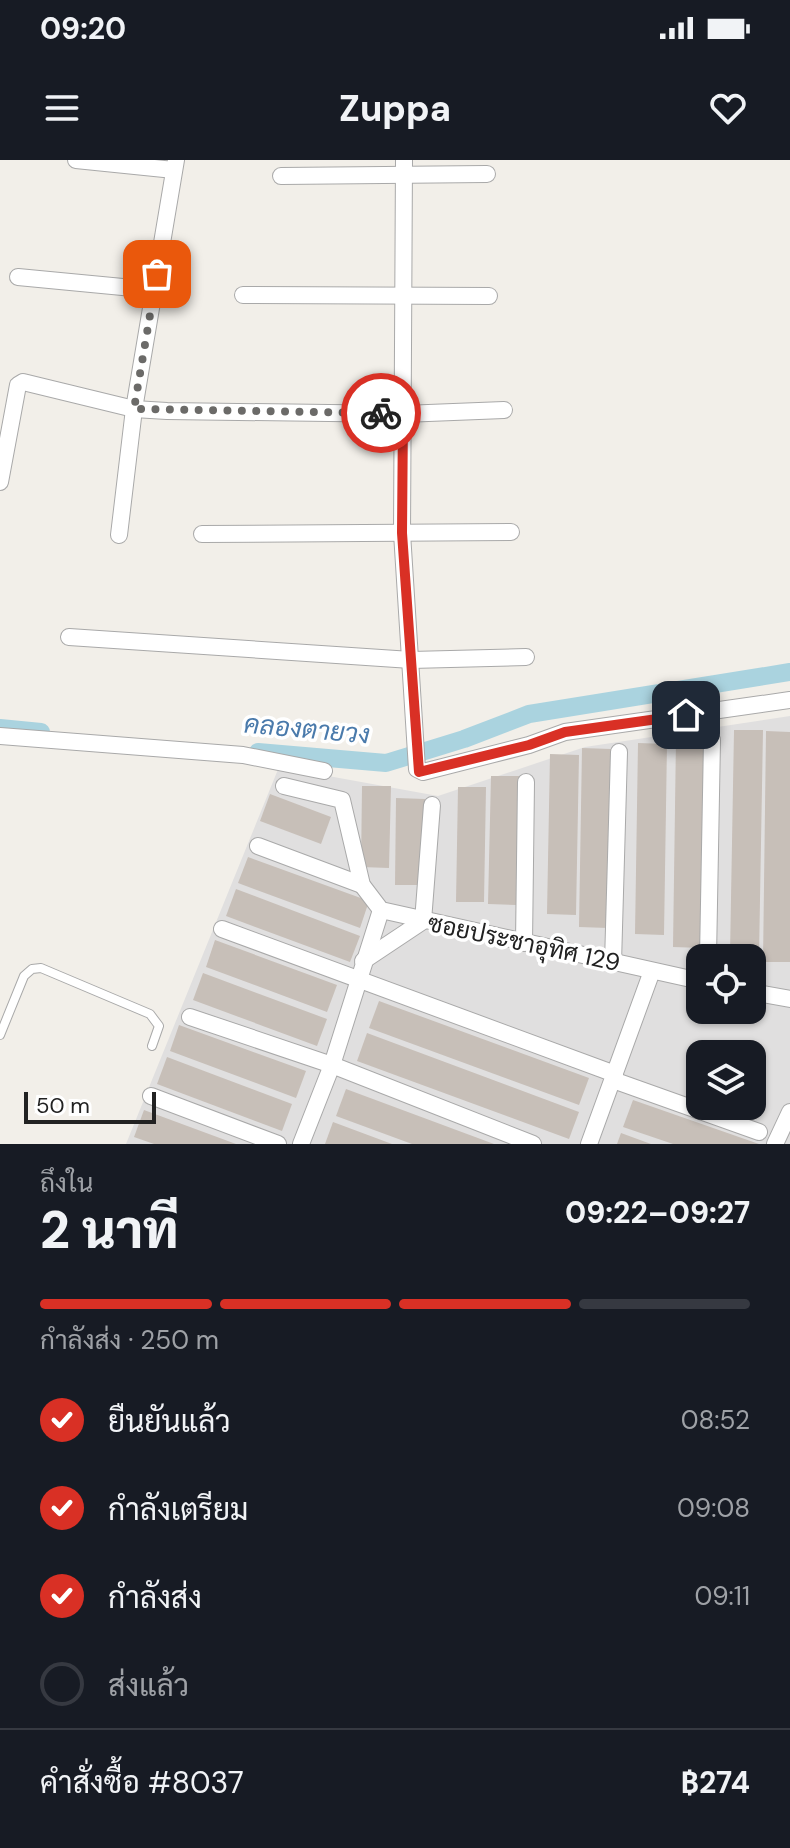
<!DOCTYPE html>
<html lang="th">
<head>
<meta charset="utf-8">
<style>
	:root { --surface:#171b24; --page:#20242c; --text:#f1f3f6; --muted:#9ea1a6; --line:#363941; --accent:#d93025 }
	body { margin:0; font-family:"DM Sans",Sarabun,sans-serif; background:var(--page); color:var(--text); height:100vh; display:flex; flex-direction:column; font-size:30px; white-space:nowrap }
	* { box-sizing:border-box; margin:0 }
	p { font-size:26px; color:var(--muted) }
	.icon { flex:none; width:44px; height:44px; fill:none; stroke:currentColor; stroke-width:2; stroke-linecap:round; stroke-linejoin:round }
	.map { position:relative; height:984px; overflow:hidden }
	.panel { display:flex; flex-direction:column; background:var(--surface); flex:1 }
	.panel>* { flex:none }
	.tools { position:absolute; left:686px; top:784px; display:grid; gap:16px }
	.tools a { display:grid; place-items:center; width:80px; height:80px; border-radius:16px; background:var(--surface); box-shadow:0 2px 6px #0004; font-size:40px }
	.scale { position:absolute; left:24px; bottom:20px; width:132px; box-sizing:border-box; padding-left:8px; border:4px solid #222; border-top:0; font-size:22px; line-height:28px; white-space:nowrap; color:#222; -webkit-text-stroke:6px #fff; paint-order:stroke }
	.pin { position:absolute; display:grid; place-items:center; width:68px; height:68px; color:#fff; margin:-34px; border-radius:16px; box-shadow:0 4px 12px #0006 }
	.courier { position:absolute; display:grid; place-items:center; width:80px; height:80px; margin:-40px; border:6px solid #d93025; border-radius:50%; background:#fff; color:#222; box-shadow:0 2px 10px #0007 }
	.summary em { font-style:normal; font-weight:800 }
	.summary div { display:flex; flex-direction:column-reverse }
	.summary { display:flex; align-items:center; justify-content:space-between; height:136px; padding:0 40px }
	h1 { font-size:52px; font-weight:800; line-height:60px }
	.bar { display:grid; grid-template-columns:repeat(4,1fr); gap:12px 8px; align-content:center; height:96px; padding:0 40px }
	.bar i { height:10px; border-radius:6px; background:var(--line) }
	.bar .active { background:var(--accent) }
	.bar p { grid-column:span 4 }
	.line { display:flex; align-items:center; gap:20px; padding:0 40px; border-top:2px solid var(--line) }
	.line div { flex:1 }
	ol { padding:0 40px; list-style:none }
	li { display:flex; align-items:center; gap:24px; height:88px }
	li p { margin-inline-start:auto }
	li .icon { padding:8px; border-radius:50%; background:var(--accent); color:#fff; stroke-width:4 }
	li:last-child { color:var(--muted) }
	li i { width:44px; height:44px; border:4px solid var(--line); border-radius:50% }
	.status { display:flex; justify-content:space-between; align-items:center; height:56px; padding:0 40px; background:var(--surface); direction:ltr }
	.status svg { height:22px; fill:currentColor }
	header { display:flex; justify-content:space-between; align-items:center; height:104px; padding:0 40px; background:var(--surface); font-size:36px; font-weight:800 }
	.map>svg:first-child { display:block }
	.residential { fill:#e0dfdf; fill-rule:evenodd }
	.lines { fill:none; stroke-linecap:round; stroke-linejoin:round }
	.canal { stroke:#aad3df; stroke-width:18 }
	.building { fill:#c7bfb8 }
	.lane-casing { stroke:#a9a9a9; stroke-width:10 }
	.street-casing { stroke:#a9a9a9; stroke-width:18 }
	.lane { stroke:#fff; stroke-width:8 }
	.street { stroke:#fff; stroke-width:16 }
	.done { stroke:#6b6a68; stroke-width:8; stroke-dasharray:0 14.4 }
	.route { stroke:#d93025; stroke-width:10 }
	.labels { text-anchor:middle; stroke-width:7; stroke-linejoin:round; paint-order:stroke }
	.street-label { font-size:24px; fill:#222; stroke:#fff }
	.water-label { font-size:26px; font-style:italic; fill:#4a7aab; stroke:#fff }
</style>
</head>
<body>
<div class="status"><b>09:20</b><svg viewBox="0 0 49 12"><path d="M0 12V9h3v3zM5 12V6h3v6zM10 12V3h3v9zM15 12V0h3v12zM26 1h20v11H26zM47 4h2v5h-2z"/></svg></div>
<header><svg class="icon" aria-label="menu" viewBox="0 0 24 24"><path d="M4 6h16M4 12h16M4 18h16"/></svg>Zuppa<svg class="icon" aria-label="heart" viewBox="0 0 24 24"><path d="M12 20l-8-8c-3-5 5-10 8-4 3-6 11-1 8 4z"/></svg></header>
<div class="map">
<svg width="790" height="984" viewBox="0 0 790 984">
	<rect width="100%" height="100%" fill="#f2efe9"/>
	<path class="residential" d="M790,556V984H126L279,607L438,636L585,587ZM700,798H752V850H700ZM700,894H752V946H700Z"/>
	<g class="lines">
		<g class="canal">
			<polyline points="0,568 41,572"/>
			<polyline points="258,592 386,603 464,579 529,554 790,512"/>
		</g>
	</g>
	<g class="building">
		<polygon points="734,570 763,570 759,796 730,795"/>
		<polygon points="766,571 790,572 790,802 763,802"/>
		<polygon points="676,578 705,579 702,788 673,787"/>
		<polygon points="638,583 667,584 664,775 635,774"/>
		<polygon points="582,588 611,589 608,768 579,767"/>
		<polygon points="550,594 579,595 576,755 547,754"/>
		<polygon points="491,616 519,616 517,745 488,744"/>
		<polygon points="362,626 391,626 389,708 361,707"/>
		<polygon points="458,627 486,627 484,742 456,742"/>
		<polygon points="270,634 331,657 321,684 260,661"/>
		<polygon points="396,638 425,639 424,725 395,725"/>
		<polygon points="248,697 369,741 360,768 238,723"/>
		<polygon points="236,729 360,776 350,802 226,756"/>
		<polygon points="215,780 337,825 327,852 206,807"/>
		<polygon points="203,813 327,859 317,886 193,840"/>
		<polygon points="379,841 589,918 579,945 369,868"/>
		<polygon points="179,865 306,911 296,938 170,891"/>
		<polygon points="367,873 579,952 569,979 357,901"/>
		<polygon points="167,897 292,944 282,971 157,924"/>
		<polygon points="346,929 494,984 412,984 336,956"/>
		<polygon points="633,940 759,984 673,984 623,967"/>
		<polygon points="144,950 236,984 154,984 134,977"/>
		<polygon points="333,962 392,984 325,984"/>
		<polygon points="621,973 651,984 617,984"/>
	</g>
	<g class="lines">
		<g class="lane-casing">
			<polyline id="lane" points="0,875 24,816 32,809 41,808 150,854 159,866 152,886"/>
		</g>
		<g class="street-casing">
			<g id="street">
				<polyline points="76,0 174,10"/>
				<polyline points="404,0 402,373 417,609 423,612 529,585 565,572 790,540"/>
				<polyline points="281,16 487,14"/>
				<polyline points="18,117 154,130"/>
				<polyline points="243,135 489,136"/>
				<polyline points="0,322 18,225 23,222 134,249 167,251 403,254 504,250"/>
				<polyline points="202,374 511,372"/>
				<polyline points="119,375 134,249 176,0"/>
				<polyline points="69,477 411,500 526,497"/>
				<polyline points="0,576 243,595 324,611"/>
				<polyline points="284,626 342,640 362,725 381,750 700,821"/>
				<polyline points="258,686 362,725"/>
				<polyline points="222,769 615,914"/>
				<polyline points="524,783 526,622"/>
				<polyline points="708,798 712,580"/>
				<polyline points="363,801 423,761 432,645"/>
				<polyline points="613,803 619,592"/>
				<polyline points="752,832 790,839"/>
				<polyline points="190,857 332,905 533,984"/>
				<polyline points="613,920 759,972"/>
				<polyline points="151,936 278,984"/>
				<polyline points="301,984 332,905 381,750"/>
				<polyline points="589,984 652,811"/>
				<polyline points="775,984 790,952"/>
			</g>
		</g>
		<use href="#lane" class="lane"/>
		<use href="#street" class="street"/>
	</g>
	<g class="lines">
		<polyline class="done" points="157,114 134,249 381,253"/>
		<polyline class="route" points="381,253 403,254 402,373 419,612 529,585 565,572 686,555"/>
	</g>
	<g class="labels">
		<g class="street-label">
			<text transform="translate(524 783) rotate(12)" y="8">ซอยประชาอุทิศ 129</text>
		</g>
		<g class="water-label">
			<text transform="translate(307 569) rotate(5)" y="9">คลองตายวง</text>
		</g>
	</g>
</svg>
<div class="tools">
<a><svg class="icon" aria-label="locate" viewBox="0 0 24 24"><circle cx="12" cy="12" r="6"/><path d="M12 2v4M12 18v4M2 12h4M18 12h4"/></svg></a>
<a><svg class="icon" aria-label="layers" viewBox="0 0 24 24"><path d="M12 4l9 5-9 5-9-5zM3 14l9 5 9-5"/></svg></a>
</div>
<div class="scale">50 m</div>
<div class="pin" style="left:157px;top:114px;background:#ea580c"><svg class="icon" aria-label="bag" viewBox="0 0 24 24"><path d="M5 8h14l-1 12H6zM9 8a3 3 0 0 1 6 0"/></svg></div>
<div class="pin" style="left:686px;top:555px;background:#1f2937"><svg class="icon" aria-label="home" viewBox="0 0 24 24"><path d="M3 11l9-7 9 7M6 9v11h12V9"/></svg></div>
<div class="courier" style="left:381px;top:253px"><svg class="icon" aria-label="bike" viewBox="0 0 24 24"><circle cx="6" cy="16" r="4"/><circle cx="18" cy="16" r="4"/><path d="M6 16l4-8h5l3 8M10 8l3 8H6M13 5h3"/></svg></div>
</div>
<section class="panel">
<div class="summary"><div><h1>2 นาที</h1><p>ถึงใน</p></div><em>09:22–09:27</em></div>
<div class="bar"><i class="active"></i><i class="active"></i><i class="active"></i><i></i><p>กำลังส่ง · 250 m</p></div>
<ol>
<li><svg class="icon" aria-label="check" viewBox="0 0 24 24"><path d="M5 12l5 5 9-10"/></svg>ยืนยันแล้ว<p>08:52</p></li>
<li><svg class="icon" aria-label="check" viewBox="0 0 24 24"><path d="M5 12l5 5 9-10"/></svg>กำลังเตรียม<p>09:08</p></li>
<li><svg class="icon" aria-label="check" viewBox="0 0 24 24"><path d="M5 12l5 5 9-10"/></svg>กำลังส่ง<p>09:11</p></li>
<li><i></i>ส่งแล้ว</li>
</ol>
<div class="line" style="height:104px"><div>คำสั่งซื้อ #8037</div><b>฿274</b></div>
</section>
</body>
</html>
